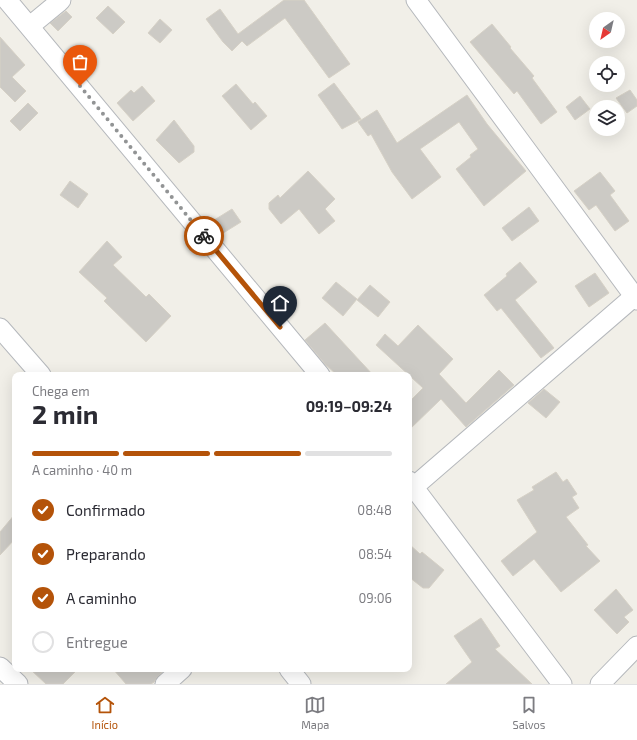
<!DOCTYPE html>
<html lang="pt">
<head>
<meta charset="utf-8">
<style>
	:root { --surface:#fff; --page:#f2f2f3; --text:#2b2b33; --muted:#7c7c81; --line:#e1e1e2; --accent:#b45309 }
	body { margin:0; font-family:"Exo 2",sans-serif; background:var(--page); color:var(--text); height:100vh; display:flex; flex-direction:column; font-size:15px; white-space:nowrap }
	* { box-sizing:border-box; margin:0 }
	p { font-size:13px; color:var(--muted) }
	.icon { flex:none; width:22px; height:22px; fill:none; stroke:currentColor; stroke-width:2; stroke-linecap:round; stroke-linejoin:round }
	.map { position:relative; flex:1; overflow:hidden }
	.side { position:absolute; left:12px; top:372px; width:400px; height:300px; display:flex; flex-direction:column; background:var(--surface); border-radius:8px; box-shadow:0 4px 16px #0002 }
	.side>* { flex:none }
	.needle { width:26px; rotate:214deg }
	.tools { position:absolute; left:589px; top:12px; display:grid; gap:8px }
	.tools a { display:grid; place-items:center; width:36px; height:36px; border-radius:50%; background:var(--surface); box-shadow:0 4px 16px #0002; font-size:20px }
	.pin { position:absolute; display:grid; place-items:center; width:34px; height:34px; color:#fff; margin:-41px -17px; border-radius:50% 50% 50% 0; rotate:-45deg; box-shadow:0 0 4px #0007 }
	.pin .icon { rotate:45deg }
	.courier { position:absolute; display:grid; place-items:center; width:40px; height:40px; margin:-20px; border:3px solid #b45309; border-radius:50%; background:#fff; color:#222; box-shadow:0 1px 5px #0007 }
	.headline em { font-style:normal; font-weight:700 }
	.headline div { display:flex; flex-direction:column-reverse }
	.headline { display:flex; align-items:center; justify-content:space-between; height:68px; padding:0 20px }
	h1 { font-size:26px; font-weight:700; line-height:30px }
	.bar { display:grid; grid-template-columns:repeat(4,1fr); gap:6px 4px; align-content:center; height:48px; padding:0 20px }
	.bar i { height:5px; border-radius:3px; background:var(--line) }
	.bar .current { background:var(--accent) }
	.bar p { grid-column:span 4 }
	ol { padding:0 20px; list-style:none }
	li { display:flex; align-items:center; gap:12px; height:44px }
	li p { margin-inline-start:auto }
	li .icon { padding:4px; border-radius:50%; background:var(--accent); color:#fff; stroke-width:4 }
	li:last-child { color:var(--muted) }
	li i { width:22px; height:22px; border:2px solid var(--line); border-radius:50% }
	.menu { display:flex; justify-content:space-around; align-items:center; height:56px; border-top:1px solid var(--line); background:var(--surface); font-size:11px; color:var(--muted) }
	.menu a { display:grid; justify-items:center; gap:2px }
	.menu .current { color:var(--accent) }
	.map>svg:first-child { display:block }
	.building { fill:#cccac5; stroke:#d6d1c6 }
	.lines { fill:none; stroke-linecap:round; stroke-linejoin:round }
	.minor-casing { stroke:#b5b8bc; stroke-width:21 }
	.minor { stroke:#fff; stroke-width:19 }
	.done { stroke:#929495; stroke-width:4; stroke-dasharray:0 7.2 }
	.route { stroke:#b45309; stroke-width:5 }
</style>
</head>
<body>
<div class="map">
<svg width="637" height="684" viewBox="0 0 637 684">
	<rect width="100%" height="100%" fill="#f1efe8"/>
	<g class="building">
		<polygon points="284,0 304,0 350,64 329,78 285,18 247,46 242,41 232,51 223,42 206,19 220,9 238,34"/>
		<polygon points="108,6 125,22 113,34 96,18"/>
		<polygon points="66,11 72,17 58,31 50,23"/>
		<polygon points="160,19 172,30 160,43 148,33"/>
		<polygon points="492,24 511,47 510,48 534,76 532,78 557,112 541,124 517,91 514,94 470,42"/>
		<polygon points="0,37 25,65 12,77 26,91 15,102 0,87"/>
		<polygon points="334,83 361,119 342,129 318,95"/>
		<polygon points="236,84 253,104 255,102 267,116 251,130 222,96"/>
		<polygon points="142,86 155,101 133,121 117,103 131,90 134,93"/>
		<polygon points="630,90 637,100 637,106 627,113 616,98"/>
		<polygon points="467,95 487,124 526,171 484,206 456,169 471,157 470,155 478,149 459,122 420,149 441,177 412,199 392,172 371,134 368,136 358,122 377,110 397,143"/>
		<polygon points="580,96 590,109 575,120 566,107"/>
		<polygon points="28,103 38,113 20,131 10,121"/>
		<polygon points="174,120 194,146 194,152 179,163 156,140"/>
		<polygon points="308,171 335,199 325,209 335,221 319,234 299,209 281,224 269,209 269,203 278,195 280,198"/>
		<polygon points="600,172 615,191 610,195 629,221 615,231 596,205 589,210 574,191"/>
		<polygon points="70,181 88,194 78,208 60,195"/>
		<polygon points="529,207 539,221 512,241 502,228"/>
		<polygon points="232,209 241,222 220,235 211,222"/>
		<polygon points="107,241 122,257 113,265 146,297 149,294 171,316 146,342 104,301 107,298 79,272"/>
		<polygon points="520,262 537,282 515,300 554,348 541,358 501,308 497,311 484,295 507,276 506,274"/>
		<polygon points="595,273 609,293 589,307 575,286"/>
		<polygon points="336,282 357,299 343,316 322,298"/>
		<polygon points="370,285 390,302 378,317 357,300"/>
		<polygon points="325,323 373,375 337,375 325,364 305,340"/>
		<polygon points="418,325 453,359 439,374 466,403 499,370 514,385 466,427 441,399 409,430 409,402 423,388 376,345 385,334 398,346"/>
		<polygon points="544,389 560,402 546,418 528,403"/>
		<polygon points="556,472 563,482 567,479 577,494 572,497 579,508 566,517 588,545 586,546 600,561 561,592 534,559 513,576 501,561 537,532 517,500 534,490 532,487"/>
		<polygon points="15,514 15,539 0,555 0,532"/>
		<polygon points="409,544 420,554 422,552 444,570 429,588 423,588 409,577"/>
		<polygon points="616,589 633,610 624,617 629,622 617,634 594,610"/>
		<polygon points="481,618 500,646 495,649 532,684 446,684 472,662 454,636"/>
		<polygon points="30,669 78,669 63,684 46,684"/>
		<polygon points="113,669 165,669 158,676 154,682 151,684 126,684"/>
	</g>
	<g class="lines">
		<g class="minor-casing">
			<g id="minor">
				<polyline points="7,0 320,375"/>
				<polyline points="416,0 637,300"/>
				<polyline points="30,26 58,3 61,0"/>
				<polyline points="0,328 41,375"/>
				<polyline points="409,481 562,684"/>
				<polyline points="409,491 637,294"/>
				<polyline points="0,667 18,684"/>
				<polyline points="289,669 301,684"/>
				<polyline points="165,684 182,669"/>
				<polyline points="600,684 637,646"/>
			</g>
		</g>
		<use href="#minor" class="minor"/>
	</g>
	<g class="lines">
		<polyline class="done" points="80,86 204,236"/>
		<polyline class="route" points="204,236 280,327"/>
	</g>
</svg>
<div class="tools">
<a><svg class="needle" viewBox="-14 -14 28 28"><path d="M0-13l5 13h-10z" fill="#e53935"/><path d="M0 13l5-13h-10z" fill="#7c7c81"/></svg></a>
<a><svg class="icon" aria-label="locate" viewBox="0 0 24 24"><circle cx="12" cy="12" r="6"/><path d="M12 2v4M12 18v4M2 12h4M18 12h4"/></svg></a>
<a><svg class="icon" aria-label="layers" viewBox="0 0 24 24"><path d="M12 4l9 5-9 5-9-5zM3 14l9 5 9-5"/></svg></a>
</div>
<div class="pin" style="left:80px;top:86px;background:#ea580c"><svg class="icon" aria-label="bag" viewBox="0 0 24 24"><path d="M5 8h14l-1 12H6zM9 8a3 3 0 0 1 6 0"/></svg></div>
<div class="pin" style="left:280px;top:327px;background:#1f2937"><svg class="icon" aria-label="home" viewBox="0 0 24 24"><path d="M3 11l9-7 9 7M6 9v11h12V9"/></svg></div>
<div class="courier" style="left:204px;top:236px"><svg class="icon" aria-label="bike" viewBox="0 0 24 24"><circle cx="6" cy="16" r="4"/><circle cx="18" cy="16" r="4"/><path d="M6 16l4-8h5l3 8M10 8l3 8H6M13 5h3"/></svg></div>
<section class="side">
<div class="headline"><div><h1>2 min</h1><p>Chega em</p></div><em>09:19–09:24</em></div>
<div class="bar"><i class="current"></i><i class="current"></i><i class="current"></i><i></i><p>A caminho · 40 m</p></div>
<ol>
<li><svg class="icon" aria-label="check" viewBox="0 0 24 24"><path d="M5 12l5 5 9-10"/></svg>Confirmado<p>08:48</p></li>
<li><svg class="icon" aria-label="check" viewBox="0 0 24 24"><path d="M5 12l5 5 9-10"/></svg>Preparando<p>08:54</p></li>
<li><svg class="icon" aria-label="check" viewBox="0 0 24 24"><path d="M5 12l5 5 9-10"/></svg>A caminho<p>09:06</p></li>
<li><i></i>Entregue</li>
</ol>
</section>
</div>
<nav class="menu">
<a class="current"><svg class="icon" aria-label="home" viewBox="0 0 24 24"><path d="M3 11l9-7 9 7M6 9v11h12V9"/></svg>Início</a>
<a><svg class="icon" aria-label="map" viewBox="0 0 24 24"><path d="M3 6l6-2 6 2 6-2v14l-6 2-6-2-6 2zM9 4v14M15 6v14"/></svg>Mapa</a>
<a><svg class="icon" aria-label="saved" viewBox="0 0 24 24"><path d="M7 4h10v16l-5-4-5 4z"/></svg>Salvos</a>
</nav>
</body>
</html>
